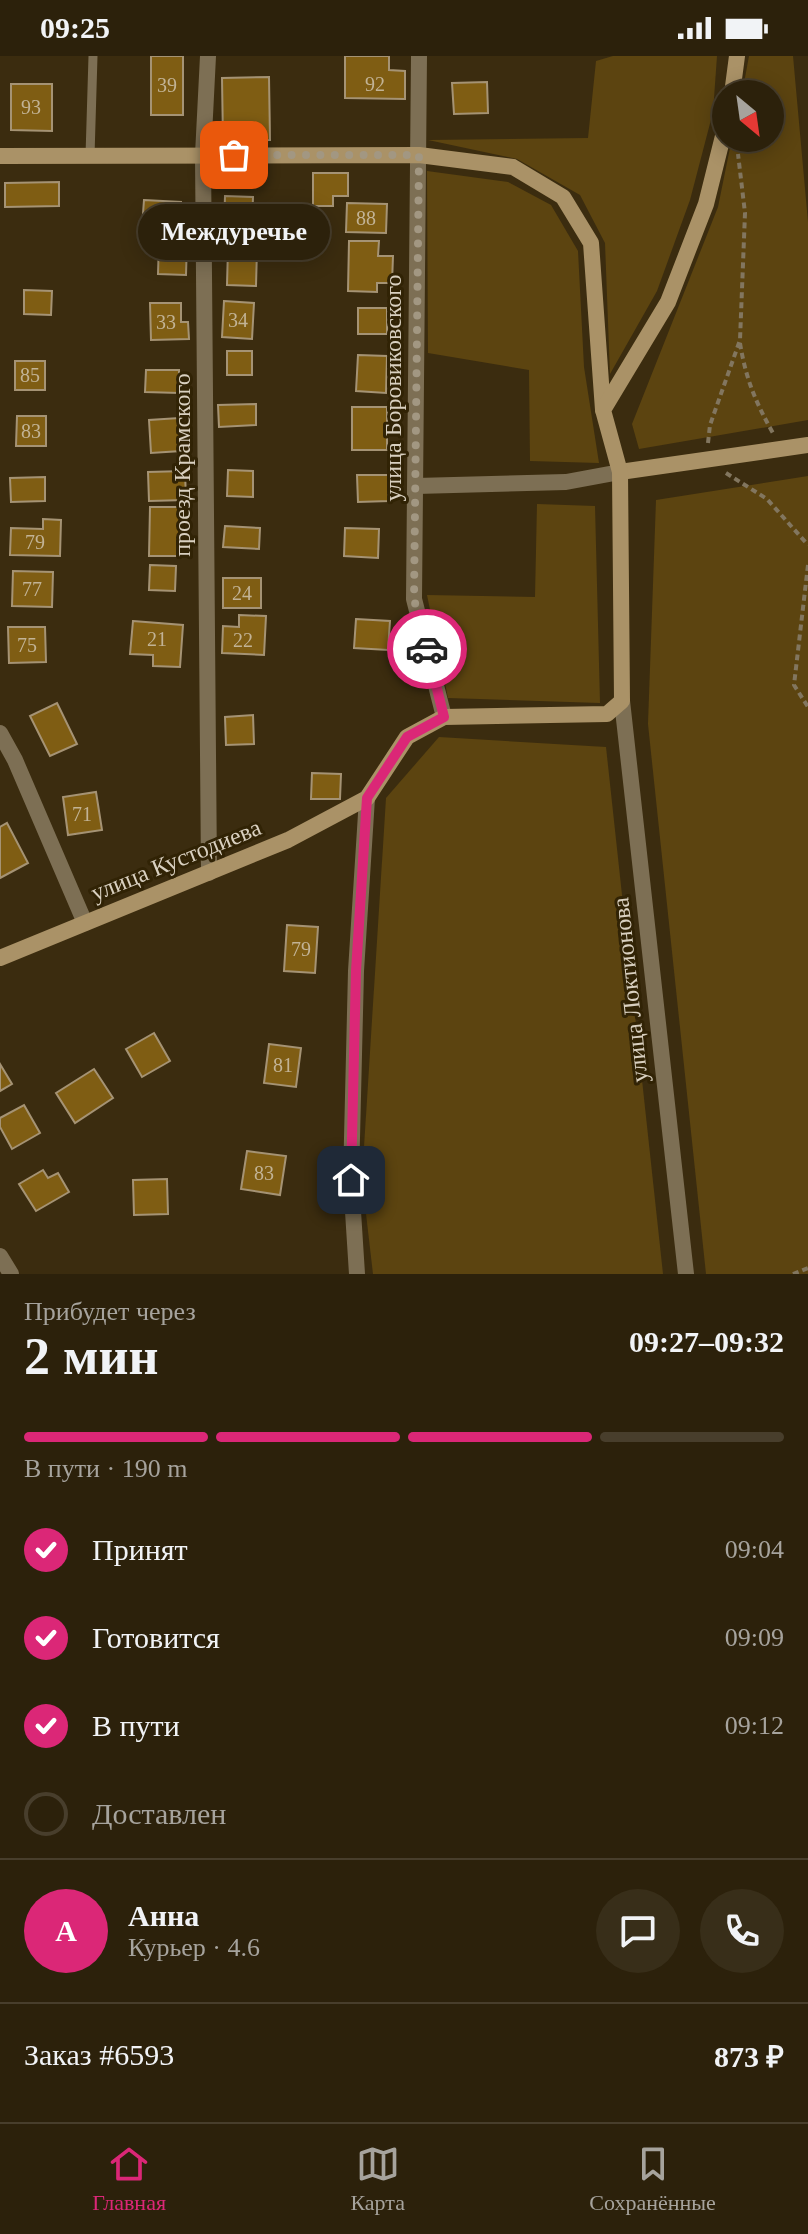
<!DOCTYPE html>
<html lang="ru">
<head>
<meta charset="utf-8">
<style>
	:root { --surface:#2c210b; --page:#382e19; --text:#f1f3f6; --muted:#a6a39d; --line:#483e2c; --accent:#db2777 }
	body { margin:0; font-family:Georgia,serif; background:var(--page); color:var(--text); height:100vh; display:flex; flex-direction:column; font-size:30px; white-space:nowrap }
	* { box-sizing:border-box; margin:0 }
	p { font-size:26px; color:var(--muted) }
	.icon { flex:none; width:44px; height:44px; fill:none; stroke:currentColor; stroke-width:2; stroke-linecap:round; stroke-linejoin:round }
	.map { position:relative; height:1218px; overflow:hidden }
	.panel { display:flex; flex-direction:column; background:var(--surface); flex:1 }
	.panel>* { flex:none }
	.needle { width:52px; rotate:151deg }
	.tools { position:absolute; left:712px; top:24px; display:grid; gap:16px }
	.tools a { display:grid; place-items:center; width:72px; height:72px; border-radius:50%; background:var(--surface); box-shadow:0 4px 20px #0003,0 0 0 2px var(--line); font-size:40px }
	.pin { position:absolute; display:grid; place-items:center; width:68px; height:68px; color:#fff; margin:-34px; border-radius:16px; box-shadow:0 4px 12px #0006 }
	.courier { position:absolute; display:grid; place-items:center; width:80px; height:80px; margin:-40px; border:6px solid #db2777; border-radius:50%; background:#fff; color:#222; box-shadow:0 2px 10px #0007 }
	.bubble { position:absolute; height:56px; border-radius:28px; background:var(--surface); box-shadow:0 4px 20px #0003,0 0 0 2px var(--line); font-size:26px; font-weight:800; line-height:56px; text-align:center }
	.summary em { font-style:normal; font-weight:800 }
	.summary div { display:flex; flex-direction:column-reverse }
	.summary { display:flex; align-items:center; justify-content:space-between; height:136px; padding:0 24px }
	h1 { font-size:52px; font-weight:800; line-height:60px }
	.bar { display:grid; grid-template-columns:repeat(4,1fr); gap:12px 8px; align-content:center; height:96px; padding:0 24px }
	.bar i { height:10px; border-radius:6px; background:var(--line) }
	.bar .selected { background:var(--accent) }
	.bar p { grid-column:span 4 }
	.line { display:flex; align-items:center; gap:20px; padding:0 24px; border-top:2px solid var(--line) }
	.line div { flex:1 }
	.round { display:grid; place-items:center; flex:none; width:84px; height:84px; border-radius:42px; background:var(--page) }
	ol { padding:0 24px; list-style:none }
	li { display:flex; align-items:center; gap:24px; height:88px }
	li p { margin-inline-start:auto }
	li .icon { padding:8px; border-radius:50%; background:var(--accent); color:#fff; stroke-width:4 }
	li:last-child { color:var(--muted) }
	li i { width:44px; height:44px; border:4px solid var(--line); border-radius:50% }
	.status { display:flex; justify-content:space-between; align-items:center; height:56px; padding:0 40px; background:var(--surface); direction:ltr }
	.status svg { height:22px; fill:currentColor }
	.menu { display:flex; justify-content:space-around; align-items:center; height:112px; border-top:2px solid var(--line); background:var(--surface); font-size:22px; color:var(--muted) }
	.menu a { display:grid; justify-items:center; gap:4px }
	.menu .selected { color:var(--accent) }
	.map>svg:first-child { display:block }
	.green { fill:#5c4410 }
	.building { fill:#7f5d13; stroke:#a59374; stroke-width:2 }
	.lines { fill:none; stroke-linecap:round; stroke-linejoin:round }
	.path { stroke:#82765f; stroke-width:4; stroke-dasharray:6 4; stroke-linecap:butt }
	.lane { stroke:#7d6f54; stroke-width:9 }
	.street { stroke:#7d6f54; stroke-width:16 }
	.secondary { stroke:#aa9267; stroke-width:16 }
	.done { stroke:#a29782; stroke-width:8; stroke-dasharray:0 14.4 }
	.route { stroke:#db2777; stroke-width:10 }
	.labels { text-anchor:middle; stroke-width:6; stroke-linejoin:round; paint-order:stroke }
	.number-label { font-size:20px; fill:#c2b395 }
	.street-label { font-size:24px; fill:#d9d0c0; stroke:#312305 }
</style>
</head>
<body>
<div class="status"><b>09:25</b><svg viewBox="0 0 49 12"><path d="M0 12V9h3v3zM5 12V6h3v6zM10 12V3h3v9zM15 12V0h3v12zM26 1h20v11H26zM47 4h2v5h-2z"/></svg></div>
<div class="map">
<svg width="808" height="1218" viewBox="0 0 808 1218">
	<rect width="100%" height="100%" fill="#3b2c0f"/>
	<g class="green">
		<polygon points="613,0 717,0 713,56 690,144 657,235 610,318 605,187 580,139 517,103 428,84 588,82 596,5"/>
		<polygon points="749,0 793,0 808,166 808,364 639,393 632,368 718,151 732,82 770,82 770,38 742,38"/>
		<polygon points="427,115 508,126 551,149 578,195 584,311 599,407 530,405 529,314 428,297"/>
		<polygon points="808,420 808,1218 706,1218 648,668 656,444"/>
		<polygon points="537,448 595,450 600,647 448,642 427,539 535,541"/>
		<polygon points="439,681 606,691 663,1218 373,1218 362,1123 386,742"/>
	</g>
	<g class="building">
		<rect x="151" y="0" width="32" height="59"/>
		<polygon points="345,0 389,0 389,14 405,15 405,43 345,42"/>
		<polygon points="269,21 270,84 223,85 222,22"/>
		<polygon points="487,26 488,57 454,58 452,27"/>
		<polygon points="11,28 52,28 52,75 11,74"/>
		<polygon points="313,117 348,117 348,140 333,140 333,150 313,150"/>
		<polygon points="59,126 59,150 5,151 5,127"/>
		<polygon points="225,140 253,141 252,173 224,172"/>
		<polygon points="144,144 181,146 179,173 142,171"/>
		<polygon points="347,147 387,148 386,177 346,176"/>
		<polygon points="159,184 187,185 186,219 158,218"/>
		<polygon points="349,185 379,185 378,200 393,200 392,227 377,227 377,236 348,235"/>
		<polygon points="228,192 257,193 256,230 227,229"/>
		<polygon points="24,234 52,235 51,259 24,258"/>
		<polygon points="224,245 254,247 252,283 222,281"/>
		<polygon points="150,247 181,247 181,266 188,266 189,283 151,284"/>
		<rect x="358" y="252" width="29" height="26"/>
		<rect x="227" y="295" width="25" height="24"/>
		<polygon points="358,299 387,300 386,337 356,335"/>
		<rect x="15" y="305" width="30" height="29"/>
		<polygon points="146,314 179,314 179,337 145,336"/>
		<polygon points="256,348 256,369 219,371 218,349"/>
		<rect x="352" y="351" width="35" height="43"/>
		<polygon points="17,360 46,360 46,390 16,390"/>
		<polygon points="179,362 181,395 151,397 149,364"/>
		<polygon points="228,414 253,415 253,441 227,440"/>
		<polygon points="185,415 186,444 149,445 148,416"/>
		<polygon points="357,419 388,419 389,445 358,446"/>
		<polygon points="45,421 45,445 11,446 10,422"/>
		<polygon points="150,451 181,451 180,500 149,500"/>
		<polygon points="43,463 61,464 60,500 10,499 11,472 43,473"/>
		<polygon points="225,470 260,472 259,493 223,491"/>
		<polygon points="345,472 379,473 378,502 344,500"/>
		<polygon points="150,509 176,510 175,535 149,534"/>
		<polygon points="13,515 53,516 52,551 12,550"/>
		<rect x="223" y="522" width="38" height="30"/>
		<polygon points="239,559 266,560 264,599 222,597 223,570 239,571"/>
		<polygon points="356,563 390,565 388,594 354,592"/>
		<polygon points="133,565 183,569 180,611 153,610 153,599 130,598"/>
		<polygon points="8,571 45,571 46,606 9,607"/>
		<polygon points="57,647 77,688 50,700 30,660"/>
		<polygon points="253,659 254,688 226,689 225,661"/>
		<polygon points="312,717 341,718 340,743 311,743"/>
		<polygon points="96,736 102,774 68,779 63,741"/>
		<polygon points="7,767 28,807 0,822 0,771"/>
		<polygon points="287,869 318,871 315,917 284,915"/>
		<polygon points="154,977 170,1005 142,1021 126,993"/>
		<polygon points="269,988 301,992 296,1031 264,1027"/>
		<polygon points="0,1008 12,1028 0,1035"/>
		<polygon points="94,1013 113,1042 75,1067 56,1037"/>
		<polygon points="24,1049 40,1077 12,1093 0,1071 0,1062"/>
		<polygon points="247,1095 286,1100 280,1139 241,1133"/>
		<polygon points="43,1114 48,1122 58,1117 69,1136 36,1155 19,1128"/>
		<polygon points="167,1123 168,1158 134,1159 133,1124"/>
	</g>
	<g class="lines">
		<g class="path">
			<path d="M740,287C746,324 756,347 774,379"/>
			<polyline points="708,387 710,369 740,284 745,157 738,98"/>
			<polyline points="726,417 767,443 808,489"/>
			<polyline points="808,509 794,629 808,651"/>
			<polyline points="793,1218 808,1212"/>
		</g>
		<polyline class="lane" points="90,100 93,0"/>
		<g class="street">
			<polyline points="208,0 203,99 209,817"/>
			<polyline points="419,0 414,543 444,661"/>
			<polyline points="416,430 566,426 620,416"/>
			<polyline points="622,645 686,1218"/>
			<polyline points="0,677 15,704 85,867"/>
			<polyline points="0,1200 11,1218"/>
			<polyline points="357,1218 351,1124 356,915 367,742"/>
		</g>
		<g class="secondary">
			<polyline points="732,38 737,0"/>
			<polyline points="0,100 419,99 513,111 563,141 591,187 603,354"/>
			<polyline points="620,416 808,389"/>
			<polyline points="0,902 288,784 367,742 407,681 444,661 607,658 622,645 620,416 603,354 668,246 706,148 726,68"/>
		</g>
	</g>
	<g class="lines">
		<polyline class="done" points="234,99 419,99 414,543 427,593"/>
		<polyline class="route" points="351,1124 356,915 367,742 407,681 444,661 427,593"/>
	</g>
	<g class="labels">
		<g class="number-label">
			<text x="375" y="35">92</text>
			<text x="167" y="36">39</text>
			<text x="31" y="58">93</text>
			<text x="366" y="169">88</text>
			<text x="238" y="271">34</text>
			<text x="166" y="273">33</text>
			<text x="30" y="326">85</text>
			<text x="31" y="382">83</text>
			<text x="35" y="493">79</text>
			<text x="32" y="540">77</text>
			<text x="242" y="544">24</text>
			<text x="157" y="590">21</text>
			<text x="243" y="591">22</text>
			<text x="27" y="596">75</text>
			<text x="82" y="765">71</text>
			<text x="301" y="900">79</text>
			<text x="283" y="1016">81</text>
			<text x="264" y="1124">83</text>
		</g>
		<g class="street-label">
			<text transform="translate(393 332) rotate(-90)" y="8">улица Боровиковского</text>
			<text transform="translate(182 409) rotate(-90)" y="8">проезд Крамского</text>
			<text transform="translate(176 804) rotate(-22)" y="8">улица Кустодиева</text>
			<text transform="translate(630 934) rotate(-96)" y="8">улица Локтионова</text>
		</g>
	</g>
</svg>
<div class="tools">
<a><svg class="needle" viewBox="-14 -14 28 28"><path d="M0-13l5 13h-10z" fill="#e53935"/><path d="M0 13l5-13h-10z" fill="#a6a39d"/></svg></a>
</div>
<div class="pin" style="left:234px;top:99px;background:#ea580c"><svg class="icon" aria-label="bag" viewBox="0 0 24 24"><path d="M5 8h14l-1 12H6zM9 8a3 3 0 0 1 6 0"/></svg></div>
<div class="pin" style="left:351px;top:1124px;background:#1f2937"><svg class="icon" aria-label="home" viewBox="0 0 24 24"><path d="M3 11l9-7 9 7M6 9v11h12V9"/></svg></div>
<div class="courier" style="left:427px;top:593px"><svg class="icon" aria-label="car" viewBox="0 0 24 24"><path d="M5 17H2v-5l4-1 3-4h7l3 4 3 1v5h-3M9 17h6M6 11h13"/><circle cx="7" cy="17" r="2"/><circle cx="17" cy="17" r="2"/></svg></div>
<div class="bubble" style="left:138px;top:148px;width:192px">Междуречье</div>
</div>
<section class="panel">
<div class="summary"><div><h1>2 мин</h1><p>Прибудет через</p></div><em>09:27–09:32</em></div>
<div class="bar"><i class="selected"></i><i class="selected"></i><i class="selected"></i><i></i><p>В пути · 190 m</p></div>
<ol>
<li><svg class="icon" aria-label="check" viewBox="0 0 24 24"><path d="M5 12l5 5 9-10"/></svg>Принят<p>09:04</p></li>
<li><svg class="icon" aria-label="check" viewBox="0 0 24 24"><path d="M5 12l5 5 9-10"/></svg>Готовится<p>09:09</p></li>
<li><svg class="icon" aria-label="check" viewBox="0 0 24 24"><path d="M5 12l5 5 9-10"/></svg>В пути<p>09:12</p></li>
<li><i></i>Доставлен</li>
</ol>
<div class="line" style="height:144px"><b class="round" style="background:var(--accent);color:#fff">А</b><div><b>Анна</b><p>Курьер · 4.6</p></div><a class="round"><svg class="icon" aria-label="chat" viewBox="0 0 24 24"><path d="M4 5h16v11H9l-5 4z"/></svg></a><a class="round"><svg class="icon" aria-label="phone" viewBox="0 0 24 24"><path d="M5 4h4l2 5-3 2q2 4 5 5l2-3 5 2v4C11 20 4 13 5 4z"/></svg></a></div>
<div class="line" style="height:104px"><div>Заказ #6593</div><b>873 ₽</b></div>
</section>
<nav class="menu">
<a class="selected"><svg class="icon" aria-label="home" viewBox="0 0 24 24"><path d="M3 11l9-7 9 7M6 9v11h12V9"/></svg>Главная</a>
<a><svg class="icon" aria-label="map" viewBox="0 0 24 24"><path d="M3 6l6-2 6 2 6-2v14l-6 2-6-2-6 2zM9 4v14M15 6v14"/></svg>Карта</a>
<a><svg class="icon" aria-label="saved" viewBox="0 0 24 24"><path d="M7 4h10v16l-5-4-5 4z"/></svg>Сохранённые</a>
</nav>
</body>
</html>
